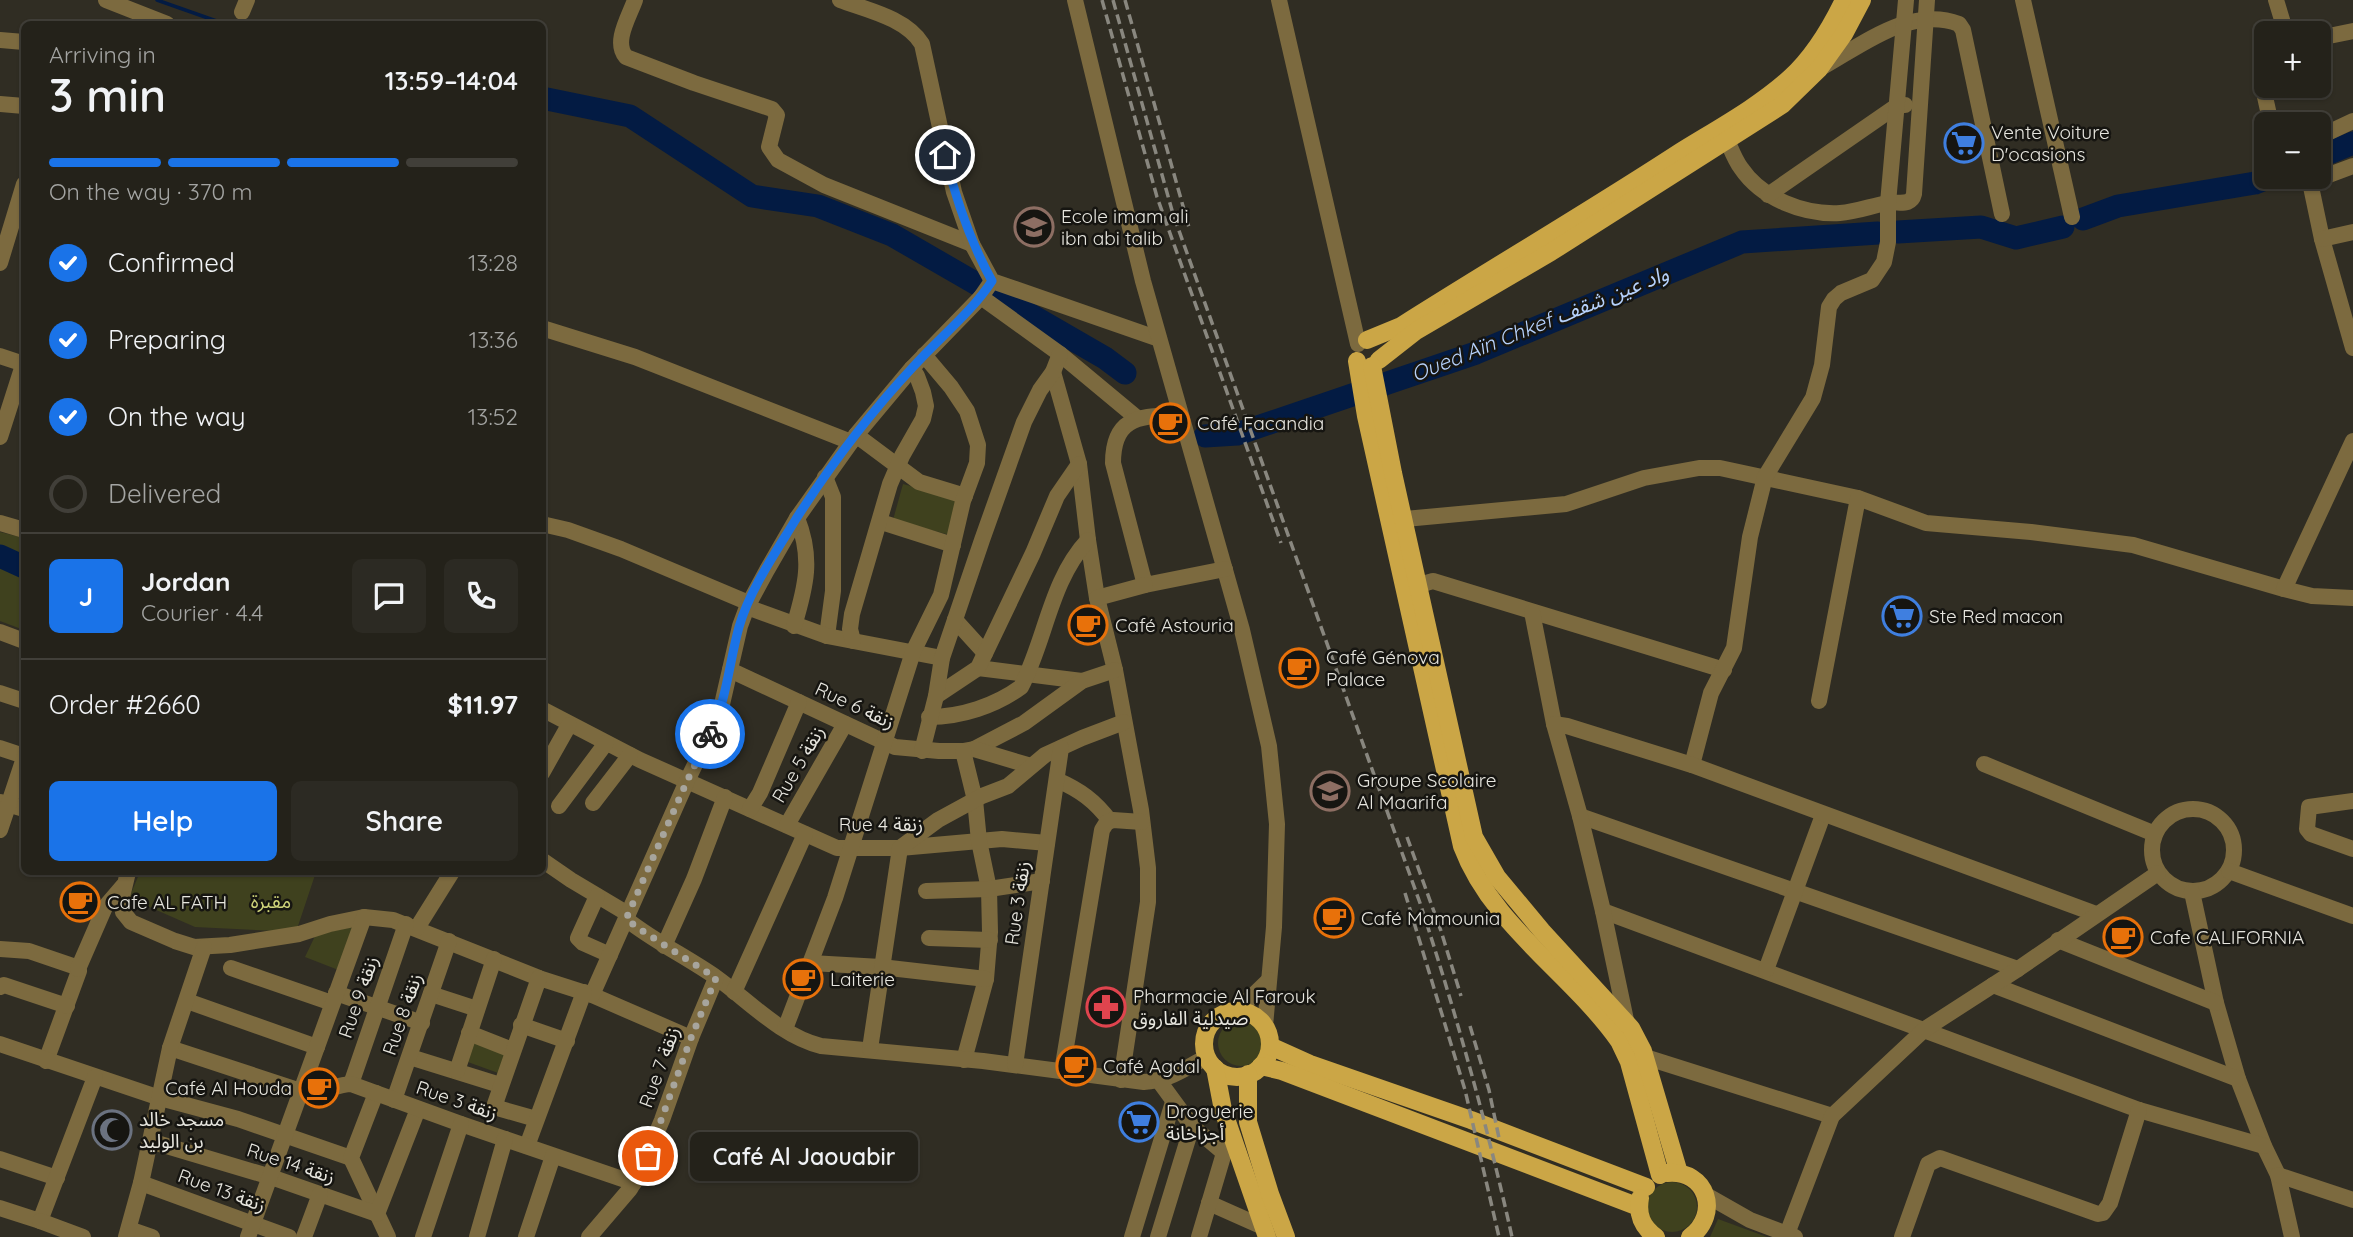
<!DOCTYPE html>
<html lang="en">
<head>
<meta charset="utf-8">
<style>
	:root { --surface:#24221a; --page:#2c2a23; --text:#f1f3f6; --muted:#a3a4a2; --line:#413f39; --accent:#1a73e8 }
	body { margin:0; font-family:Quicksand,"Noto Sans Arabic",sans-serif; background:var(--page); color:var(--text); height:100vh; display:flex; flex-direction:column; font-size:26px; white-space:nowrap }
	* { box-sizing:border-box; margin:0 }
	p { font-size:23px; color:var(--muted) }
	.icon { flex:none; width:38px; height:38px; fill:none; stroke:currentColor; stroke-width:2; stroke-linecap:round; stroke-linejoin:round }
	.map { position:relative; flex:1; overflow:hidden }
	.panel { position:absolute; left:21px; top:21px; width:525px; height:854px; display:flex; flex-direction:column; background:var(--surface); border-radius:10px; box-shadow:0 2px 5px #0004,0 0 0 2px var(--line) }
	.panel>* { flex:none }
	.tools { position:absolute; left:2254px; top:21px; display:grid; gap:14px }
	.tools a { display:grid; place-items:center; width:77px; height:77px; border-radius:10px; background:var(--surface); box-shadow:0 2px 5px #0004,0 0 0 2px var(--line); font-size:35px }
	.pin { position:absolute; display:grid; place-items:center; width:60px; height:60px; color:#fff; margin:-30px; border:4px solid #fff; border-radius:50%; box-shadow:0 2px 7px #0007 }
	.courier { position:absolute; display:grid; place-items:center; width:70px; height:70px; margin:-35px; border:5px solid #1a73e8; border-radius:50%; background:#fff; color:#222; box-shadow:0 2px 9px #0007 }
	.bubble { position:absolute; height:49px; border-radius:10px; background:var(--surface); box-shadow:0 2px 5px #0004,0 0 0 2px var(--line); font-size:23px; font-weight:600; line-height:49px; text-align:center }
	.head em { font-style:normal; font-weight:600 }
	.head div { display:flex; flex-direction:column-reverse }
	.head { display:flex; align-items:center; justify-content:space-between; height:119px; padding:0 28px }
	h1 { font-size:46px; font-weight:600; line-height:52px }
	.bar { display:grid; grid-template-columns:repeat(4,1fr); gap:10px 7px; align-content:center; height:84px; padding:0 28px }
	.bar i { height:9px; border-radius:5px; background:var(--line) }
	.bar .on { background:var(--accent) }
	.bar p { grid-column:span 4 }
	.line { display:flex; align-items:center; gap:18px; padding:0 28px; border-top:2px solid var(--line) }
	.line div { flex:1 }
	.round { display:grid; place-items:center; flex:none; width:74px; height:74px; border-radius:10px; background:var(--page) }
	ol { padding:0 28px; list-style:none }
	li { display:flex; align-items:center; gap:21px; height:77px }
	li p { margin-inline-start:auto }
	li .icon { padding:7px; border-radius:50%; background:var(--accent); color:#fff; stroke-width:4 }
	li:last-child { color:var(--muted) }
	li i { width:38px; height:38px; border:4px solid var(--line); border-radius:50% }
	.cta { display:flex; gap:14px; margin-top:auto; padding:14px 28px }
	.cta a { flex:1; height:80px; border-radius:10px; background:var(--accent); color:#fff; font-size:28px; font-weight:600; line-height:80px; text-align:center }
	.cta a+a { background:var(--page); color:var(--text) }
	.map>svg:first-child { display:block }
	.green { fill:#3f411e }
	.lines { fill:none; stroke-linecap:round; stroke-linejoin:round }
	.stream { stroke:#031b43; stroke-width:3.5 }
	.river { stroke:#031b43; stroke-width:23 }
	.minor { stroke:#7c6a3f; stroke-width:16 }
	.major { stroke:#cba646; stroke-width:18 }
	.rail { stroke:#89877f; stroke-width:3.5; stroke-dasharray:10 5; stroke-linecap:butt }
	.done { stroke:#a7a59d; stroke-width:7; stroke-dasharray:0 12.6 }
	.route { stroke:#1a73e8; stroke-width:9 }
	.labels { text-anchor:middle; stroke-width:5; stroke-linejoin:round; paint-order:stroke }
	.poi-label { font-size:19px; fill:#e7e6df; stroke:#161511; text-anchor:start }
	.street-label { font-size:19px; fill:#e7e6df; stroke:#161511 }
	.park-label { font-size:19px; fill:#ced37a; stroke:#161511 }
	.water-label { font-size:21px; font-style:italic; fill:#b6d2fd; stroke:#161511 }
</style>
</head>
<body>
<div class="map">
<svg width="2353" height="1237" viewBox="0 0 2353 1237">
	<rect width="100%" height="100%" fill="#302d23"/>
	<g class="green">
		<polygon points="903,484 960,499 950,535 893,520"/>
		<polygon points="0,532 24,538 24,630 0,621"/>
		<polygon points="140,872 316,872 296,932 195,927 129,898"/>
		<polygon points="358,926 341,971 305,957 316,934"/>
		<circle cx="1241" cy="1043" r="23"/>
		<polygon points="476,1031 512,1044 501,1074 465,1061"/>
		<circle cx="1672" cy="1207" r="25"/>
		<polygon points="1718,1219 1767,1237 1710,1237"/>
	</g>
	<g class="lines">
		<polyline class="stream" points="157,0 225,24"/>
		<g class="river">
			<polyline points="542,98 630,116 752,196 818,206 892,235 1105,358 1125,373"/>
			<polyline points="2319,157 2353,143"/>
			<polyline points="2083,219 2118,206 2255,183 2270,177"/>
			<polyline points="1898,232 1981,227 2016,238 2063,227"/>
			<polyline points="1205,436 1237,434 1476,353 1742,242 1878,233"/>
			<polyline points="0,556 24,567"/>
		</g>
		<g class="minor">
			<polyline points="106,0 167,24"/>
			<path d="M635,0C629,17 613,42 626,57L694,83L772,109L777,115L769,147L778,160L824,185L972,244"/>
			<path d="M840,0C867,10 906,18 922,44L954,192L972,244L992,281L1159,339"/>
			<polyline points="1075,0 1143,281 1242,630 1269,746 1277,824 1274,927 1265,1026"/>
			<polyline points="1279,0 1358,344"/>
			<polyline points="2023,0 2072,217"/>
			<polyline points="2276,0 2286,33"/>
			<polyline points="242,12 247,0"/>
			<polyline points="2319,38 2353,31"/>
			<polyline points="0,40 24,42"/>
			<polyline points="2266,61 2260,74 2271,124"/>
			<path d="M1819,69C1860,47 1909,5 1959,24L1963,30L2002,214"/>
			<polyline points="0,104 24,106"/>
			<polyline points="2319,137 2353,121"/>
			<path d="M1727,140C1731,149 1735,160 1741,168C1762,199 1804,215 1840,213C1856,212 1871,206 1887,203C1898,201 1911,207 1914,194L1927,0"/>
			<polyline points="2353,166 2310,182 2322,239 2353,348"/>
			<polyline points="1768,195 1898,105 1905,105"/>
			<polyline points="2322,239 2353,232"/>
			<polyline points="0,263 24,184"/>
			<polyline points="981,297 1060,354 1137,418"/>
			<polyline points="542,328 635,357 851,442"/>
			<polyline points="0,356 24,364"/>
			<polyline points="1053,372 1079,464 1088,540 1097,598 1115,670 1141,810 1148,868 1148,902 1121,1080"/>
			<path d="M1180,414C1141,417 1113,415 1113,463L1145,585L1225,569"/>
			<polyline points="856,435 919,482 965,496"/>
			<polyline points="0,437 24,362"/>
			<polyline points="825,477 833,497 833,591 827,636"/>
			<polyline points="1405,519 1566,504 1644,478 1699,468 1720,468 1858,498 1926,523 2031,532 2133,545 2284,589 2312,596 2353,598"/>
			<polyline points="881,522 953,545"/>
			<polyline points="0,523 24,530"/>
			<polyline points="542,524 568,530 621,549 749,603"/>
			<polyline points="1419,585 1433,581 1724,670"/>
			<polyline points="2284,589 2353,441"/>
			<polyline points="1097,598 1145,585"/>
			<polyline points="747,607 827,636 942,658"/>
			<polyline points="1532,612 1554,724"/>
			<polyline points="955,620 985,653"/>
			<path d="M794,626C806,586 813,558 797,518"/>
			<polyline points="0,632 24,641"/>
			<polyline points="853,641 850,629 852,614 890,484 902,456 923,419 926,406 923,392 917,376 912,368"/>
			<polyline points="978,668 1082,681"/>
			<polyline points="730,670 895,747 939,751 963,751 974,749 1024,723 1082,681 1115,670"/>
			<polyline points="0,693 24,701"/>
			<polyline points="936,696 978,668 1033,553 1057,496 1079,464"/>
			<polyline points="1819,701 1858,498"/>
			<polyline points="542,709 640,760 837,848 900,848 1002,839 1047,843"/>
			<path d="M929,717C961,717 995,706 1021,687C1046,639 1050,581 1088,540"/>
			<polyline points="0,748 24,756"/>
			<polyline points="974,749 1031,766"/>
			<polyline points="922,751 936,696 942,658 982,540 1024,422 1040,390 1053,372 1060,354"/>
			<polyline points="963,751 975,800 979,841 989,889 990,932 986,979 964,1060"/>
			<polyline points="1984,764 2155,834"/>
			<polyline points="1692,765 1711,693 1734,648 1750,537 1765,477 1813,398 1822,365 1829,307 1834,299 1841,293 1872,280 1884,262 1888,242 1888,203 1906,0"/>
			<polyline points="542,773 569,725"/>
			<path d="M1057,780C1080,790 1095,801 1110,821"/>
			<polyline points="2353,801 2309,807 2307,829 2311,834 2353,849"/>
			<polyline points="0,802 24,809"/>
			<polyline points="593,803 630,755"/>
			<polyline points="559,806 606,743"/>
			<circle cx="2193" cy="850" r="41"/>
			<polyline points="750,809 760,793 799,702"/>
			<polyline points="1580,816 2018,969"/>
			<polyline points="787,825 845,724"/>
			<polyline points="0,830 24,758"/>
			<polyline points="542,860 571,880 628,914"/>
			<polyline points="2229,871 2353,916"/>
			<polyline points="128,872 121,901 123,912 131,922 175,941 194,947 230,945 299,934 330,924 364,917 393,920 539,978 592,995 691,1038"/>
			<polyline points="926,891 989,889 1042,881"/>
			<polyline points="2192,892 2216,1003 2238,1079 2264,1146 2278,1175 2292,1237"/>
			<polyline points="597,896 578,938 583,943 610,955"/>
			<polyline points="1603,911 2139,1110 2264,1146"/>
			<path d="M626,919C655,942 687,957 717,978C750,1002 781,1036 821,1046L983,1061L1144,1082C1169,1081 1185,1068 1207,1057"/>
			<polyline points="417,928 452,872"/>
			<polyline points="929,938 990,940"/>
			<polyline points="2058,940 2216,1003"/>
			<polyline points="664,946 694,879 725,797"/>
			<polyline points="0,949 29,951 76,967 79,971 46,1061"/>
			<polyline points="811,963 881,967 986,979"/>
			<polyline points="231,968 332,1003"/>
			<polyline points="78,969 105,907 123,886"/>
			<polyline points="1766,970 1823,815"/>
			<polyline points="1993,985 2238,1079"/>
			<polyline points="0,987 4,985 67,1006"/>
			<polyline points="734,992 805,834"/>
			<polyline points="336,993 422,1023"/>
			<polyline points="431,994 477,1009"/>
			<polyline points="592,995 687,781 720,713 740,626 747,607 767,570 797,518 856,435 912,368 981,297 992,281"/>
			<polyline points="187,1001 317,1047"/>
			<polyline points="1237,1011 1269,980"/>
			<polyline points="1626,1020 1603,911 1580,816 1554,724 1567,726 1692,765 2096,914"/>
			<polyline points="521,1025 567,1041"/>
			<polyline points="785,1029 835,898 913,652 941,595 963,501 977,463 978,445 967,411 951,387 924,355"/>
			<polyline points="469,1033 512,1050"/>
			<polyline points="0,1044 160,1098 238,1119 351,1158"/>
			<polyline points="170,1048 301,1091 364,917"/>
			<polyline points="870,1049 900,848 938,820 982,796 1008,786 1045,755 1082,738 1124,722"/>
			<polyline points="410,1057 500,1085"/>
			<polyline points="1645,1057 1832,1116"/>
			<polyline points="1015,1065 1061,748"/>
			<polyline points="457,1071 494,959"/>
			<polyline points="1062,1071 1102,830 1107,822 1113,820 1142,822"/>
			<polyline points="1159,1081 1192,1126 1224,1153"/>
			<polyline points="351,1084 406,924"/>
			<polyline points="376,1093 351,1158 388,1237"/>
			<polyline points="394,1100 449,941"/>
			<polyline points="536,1119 501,1109 495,1104 539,978"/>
			<polyline points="150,1141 271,1177 377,1214 418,1109"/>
			<polyline points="527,1146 584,992"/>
			<polyline points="0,1159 57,1178"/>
			<polyline points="2278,1175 2353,1200"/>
			<polyline points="141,1183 289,1237"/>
			<polyline points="1706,1195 1750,1220 1795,1237"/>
			<polyline points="1209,1203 1263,1227"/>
			<polyline points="0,1208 40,1221 95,1077"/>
			<polyline points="40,1221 83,1237"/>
			<polyline points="129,1229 152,1237"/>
			<polyline points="1787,1234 1832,1116 1925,1029 2018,969 2158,873"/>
			<polyline points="126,1237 141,1183 170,1048 204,947"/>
			<path d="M248,1237L301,1091C318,1095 334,1085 351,1084L461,1124L634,1183"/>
			<polyline points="304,1237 320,1194"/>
			<polyline points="423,1237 461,1124"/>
			<polyline points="477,1237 505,1139"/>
			<polyline points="526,1237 553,1156"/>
			<polyline points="589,1237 630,1189 641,1170 662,1120 691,1038 716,978"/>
			<polyline points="1132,1237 1173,1102"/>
			<polyline points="1158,1237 1192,1126"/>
			<polyline points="1199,1237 1224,1153 1233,1136"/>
			<polyline points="1902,1237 1928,1164 1940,1158 2098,1214 2103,1213 2110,1203 2139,1110"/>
		</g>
		<g class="major">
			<path d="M1367,340L1401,326C1494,267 1588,212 1680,152C1717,129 1758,107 1790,78C1813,57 1831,27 1844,0"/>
			<polyline points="1379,360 1416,331 1551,252 1782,105 1819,69 1844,34 1862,0"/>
			<path d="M1357,361L1366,416L1462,846C1492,926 1571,973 1619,1041L1629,1062L1660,1175"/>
			<polyline points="1372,366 1393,473 1474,837 1497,877 1542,931 1631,1028 1643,1051 1679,1173"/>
			<circle cx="1237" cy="1044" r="33"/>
			<polyline points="1270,1046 1310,1064 1471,1120 1646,1187"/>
			<polyline points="1261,1066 1282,1071 1639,1207"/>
			<polyline points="1215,1068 1223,1110 1267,1237"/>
			<polyline points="1248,1074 1248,1122 1270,1194 1286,1237"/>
			<path d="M1667,1173C1707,1169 1721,1214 1690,1237"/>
			<path d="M1640,1198C1637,1215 1642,1227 1656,1237"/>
		</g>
		<g class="rail">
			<polyline points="1102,0 1157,197 1281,543"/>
			<path d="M1113,0L1173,214L1420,903C1456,1013 1487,1124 1512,1237"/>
			<polyline points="1125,0 1190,231"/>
			<polyline points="1407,837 1441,931 1461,996"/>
			<polyline points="1405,893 1465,1090 1499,1237"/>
			<polyline points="1470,1026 1489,1090 1499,1138"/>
		</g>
	</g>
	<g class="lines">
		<polyline class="done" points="648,1156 691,1038 716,978 641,930 626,919 687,781 710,734"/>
		<path class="route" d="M710,734C727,700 729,663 739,627C750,589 776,552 796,519C830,466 870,413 913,367C939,338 971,313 992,281C970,241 956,200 945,155"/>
	</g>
	<defs>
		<g id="supermarket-ring" transform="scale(2.0125)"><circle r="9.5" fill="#161511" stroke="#3f7fe0" stroke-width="1.5"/><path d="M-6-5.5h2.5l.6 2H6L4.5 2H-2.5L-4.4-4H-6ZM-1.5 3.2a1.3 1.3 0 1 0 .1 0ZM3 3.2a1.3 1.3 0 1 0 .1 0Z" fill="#3f7fe0"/></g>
		<g id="school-ring" transform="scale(2.0125)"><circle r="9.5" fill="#161511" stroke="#8d6e63" stroke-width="1.5"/><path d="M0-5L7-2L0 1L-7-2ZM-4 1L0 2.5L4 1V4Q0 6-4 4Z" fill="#8d6e63"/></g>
		<g id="cafe-ring" transform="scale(2.0125)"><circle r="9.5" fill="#161511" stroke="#e8710a" stroke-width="1.5"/><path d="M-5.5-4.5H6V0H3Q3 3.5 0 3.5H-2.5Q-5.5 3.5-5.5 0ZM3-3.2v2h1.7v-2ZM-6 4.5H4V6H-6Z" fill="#e8710a"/></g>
		<g id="pharmacy-ring" transform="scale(2.0125)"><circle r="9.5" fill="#161511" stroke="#e0444e" stroke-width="1.5"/><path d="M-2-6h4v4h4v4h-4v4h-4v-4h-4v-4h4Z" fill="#e0444e"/></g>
		<g id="mosque-ring" transform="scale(2.0125)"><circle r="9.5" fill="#161511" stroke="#6b7280" stroke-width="1.5"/><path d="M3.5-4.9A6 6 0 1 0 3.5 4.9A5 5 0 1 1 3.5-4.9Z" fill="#6b7280"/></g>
	</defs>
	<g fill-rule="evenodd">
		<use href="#supermarket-ring" x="1964" y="143"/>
		<use href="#school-ring" x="1034" y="227"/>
		<use href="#cafe-ring" x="1170" y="423"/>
		<use href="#supermarket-ring" x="1902" y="616"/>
		<use href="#cafe-ring" x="1088" y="625"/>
		<use href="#cafe-ring" x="1299" y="668"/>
		<use href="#school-ring" x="1330" y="791"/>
		<use href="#cafe-ring" x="80" y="902"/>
		<use href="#cafe-ring" x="1334" y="918"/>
		<use href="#cafe-ring" x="2123" y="937"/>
		<use href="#cafe-ring" x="803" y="979"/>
		<use href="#pharmacy-ring" x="1106" y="1007"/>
		<use href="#cafe-ring" x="1076" y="1066"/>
		<use href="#cafe-ring" x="319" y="1088"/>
		<use href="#supermarket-ring" x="1139" y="1122"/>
		<use href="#mosque-ring" x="112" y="1130"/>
	</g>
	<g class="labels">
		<g class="poi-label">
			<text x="1991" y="139">Vente Voiture<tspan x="1991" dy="22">D'ocasions</tspan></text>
			<text x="1061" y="223">Ecole imam ali<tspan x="1061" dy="22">ibn abi talib</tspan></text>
			<text x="1197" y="430">Café Facandia</text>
			<text x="1929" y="623">Ste Red macon</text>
			<text x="1115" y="632">Café Astouria</text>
			<text x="1326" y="664">Café Génova<tspan x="1326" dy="22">Palace</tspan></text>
			<text x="1357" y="787">Groupe Scolaire<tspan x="1357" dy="22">Al Maarifa</tspan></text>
			<text x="107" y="909">Cafe AL FATH</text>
			<text x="1361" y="925">Café Mamounia</text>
			<text x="2150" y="944">Cafe CALIFORNIA</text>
			<text x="830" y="986">Laiterie</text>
			<text x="1133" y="1003">Pharmacie Al Farouk<tspan x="1133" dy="22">صيدلية الفاروق</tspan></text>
			<text x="1103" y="1073">Café Agdal</text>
			<text x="292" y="1095" text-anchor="end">Café Al Houda</text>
			<text x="1166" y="1118">Droguerie<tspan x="1166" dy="22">أجزاخانة</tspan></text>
			<text x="139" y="1126">مسجد خالد<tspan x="139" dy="22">بن الوليد</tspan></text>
		</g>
		<g class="street-label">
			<text transform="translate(855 705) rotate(25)" y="7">Rue 6 زنقة</text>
			<text transform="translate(798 764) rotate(-60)" y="7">Rue 5 زنقة</text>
			<text x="881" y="831">Rue 4 زنقة</text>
			<text transform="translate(1017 903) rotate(-82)" y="7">Rue 3 زنقة</text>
			<text transform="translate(358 997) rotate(-71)" y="7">Rue 9 زنقة</text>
			<text transform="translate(402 1014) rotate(-71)" y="7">Rue 8 زنقة</text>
			<text transform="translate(659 1067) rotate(-70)" y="7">Rue 7 زنقة</text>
			<text transform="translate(457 1100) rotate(19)" y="7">Rue 3 زنقة</text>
			<text transform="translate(291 1163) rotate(18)" y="7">Rue 14 زنقة</text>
			<text transform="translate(222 1190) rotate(20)" y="7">Rue 13 زنقة</text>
		</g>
		<g class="park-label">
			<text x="271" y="908">مقبرة</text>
		</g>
		<g class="water-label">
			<text transform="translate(1540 324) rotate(-22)" y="7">Oued Aïn Chkef واد عين شقف</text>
		</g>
	</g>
</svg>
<div class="tools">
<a>+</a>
<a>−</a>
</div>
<div class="pin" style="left:648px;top:1156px;background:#ea580c"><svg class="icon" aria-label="bag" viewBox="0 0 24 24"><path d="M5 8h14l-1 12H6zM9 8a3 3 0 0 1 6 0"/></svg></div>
<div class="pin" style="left:945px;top:155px;background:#1f2937"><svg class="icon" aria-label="home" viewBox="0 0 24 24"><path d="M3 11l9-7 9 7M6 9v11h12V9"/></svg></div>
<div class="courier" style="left:710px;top:734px"><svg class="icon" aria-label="bike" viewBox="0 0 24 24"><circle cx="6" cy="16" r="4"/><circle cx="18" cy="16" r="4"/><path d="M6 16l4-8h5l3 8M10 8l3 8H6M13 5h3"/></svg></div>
<div class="bubble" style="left:690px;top:1132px;width:228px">Café Al Jaouabir</div>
<section class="panel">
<div class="head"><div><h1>3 min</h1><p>Arriving in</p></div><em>13:59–14:04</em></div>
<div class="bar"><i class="on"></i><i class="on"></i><i class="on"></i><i></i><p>On the way · 370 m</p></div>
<ol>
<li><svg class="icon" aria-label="check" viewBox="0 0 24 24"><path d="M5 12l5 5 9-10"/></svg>Confirmed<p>13:28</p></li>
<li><svg class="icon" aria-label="check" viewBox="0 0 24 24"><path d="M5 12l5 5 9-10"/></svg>Preparing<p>13:36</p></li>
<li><svg class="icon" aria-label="check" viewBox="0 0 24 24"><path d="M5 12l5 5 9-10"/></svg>On the way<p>13:52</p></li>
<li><i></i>Delivered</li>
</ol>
<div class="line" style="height:126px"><b class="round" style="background:var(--accent);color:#fff">J</b><div><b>Jordan</b><p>Courier · 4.4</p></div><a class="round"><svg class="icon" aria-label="chat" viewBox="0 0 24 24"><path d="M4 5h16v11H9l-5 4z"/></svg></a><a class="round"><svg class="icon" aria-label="phone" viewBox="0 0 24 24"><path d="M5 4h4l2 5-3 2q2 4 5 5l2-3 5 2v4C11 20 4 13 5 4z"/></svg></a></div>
<div class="line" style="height:91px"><div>Order #2660</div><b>$11.97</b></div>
<div class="cta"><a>Help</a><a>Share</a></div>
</section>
</div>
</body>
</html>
